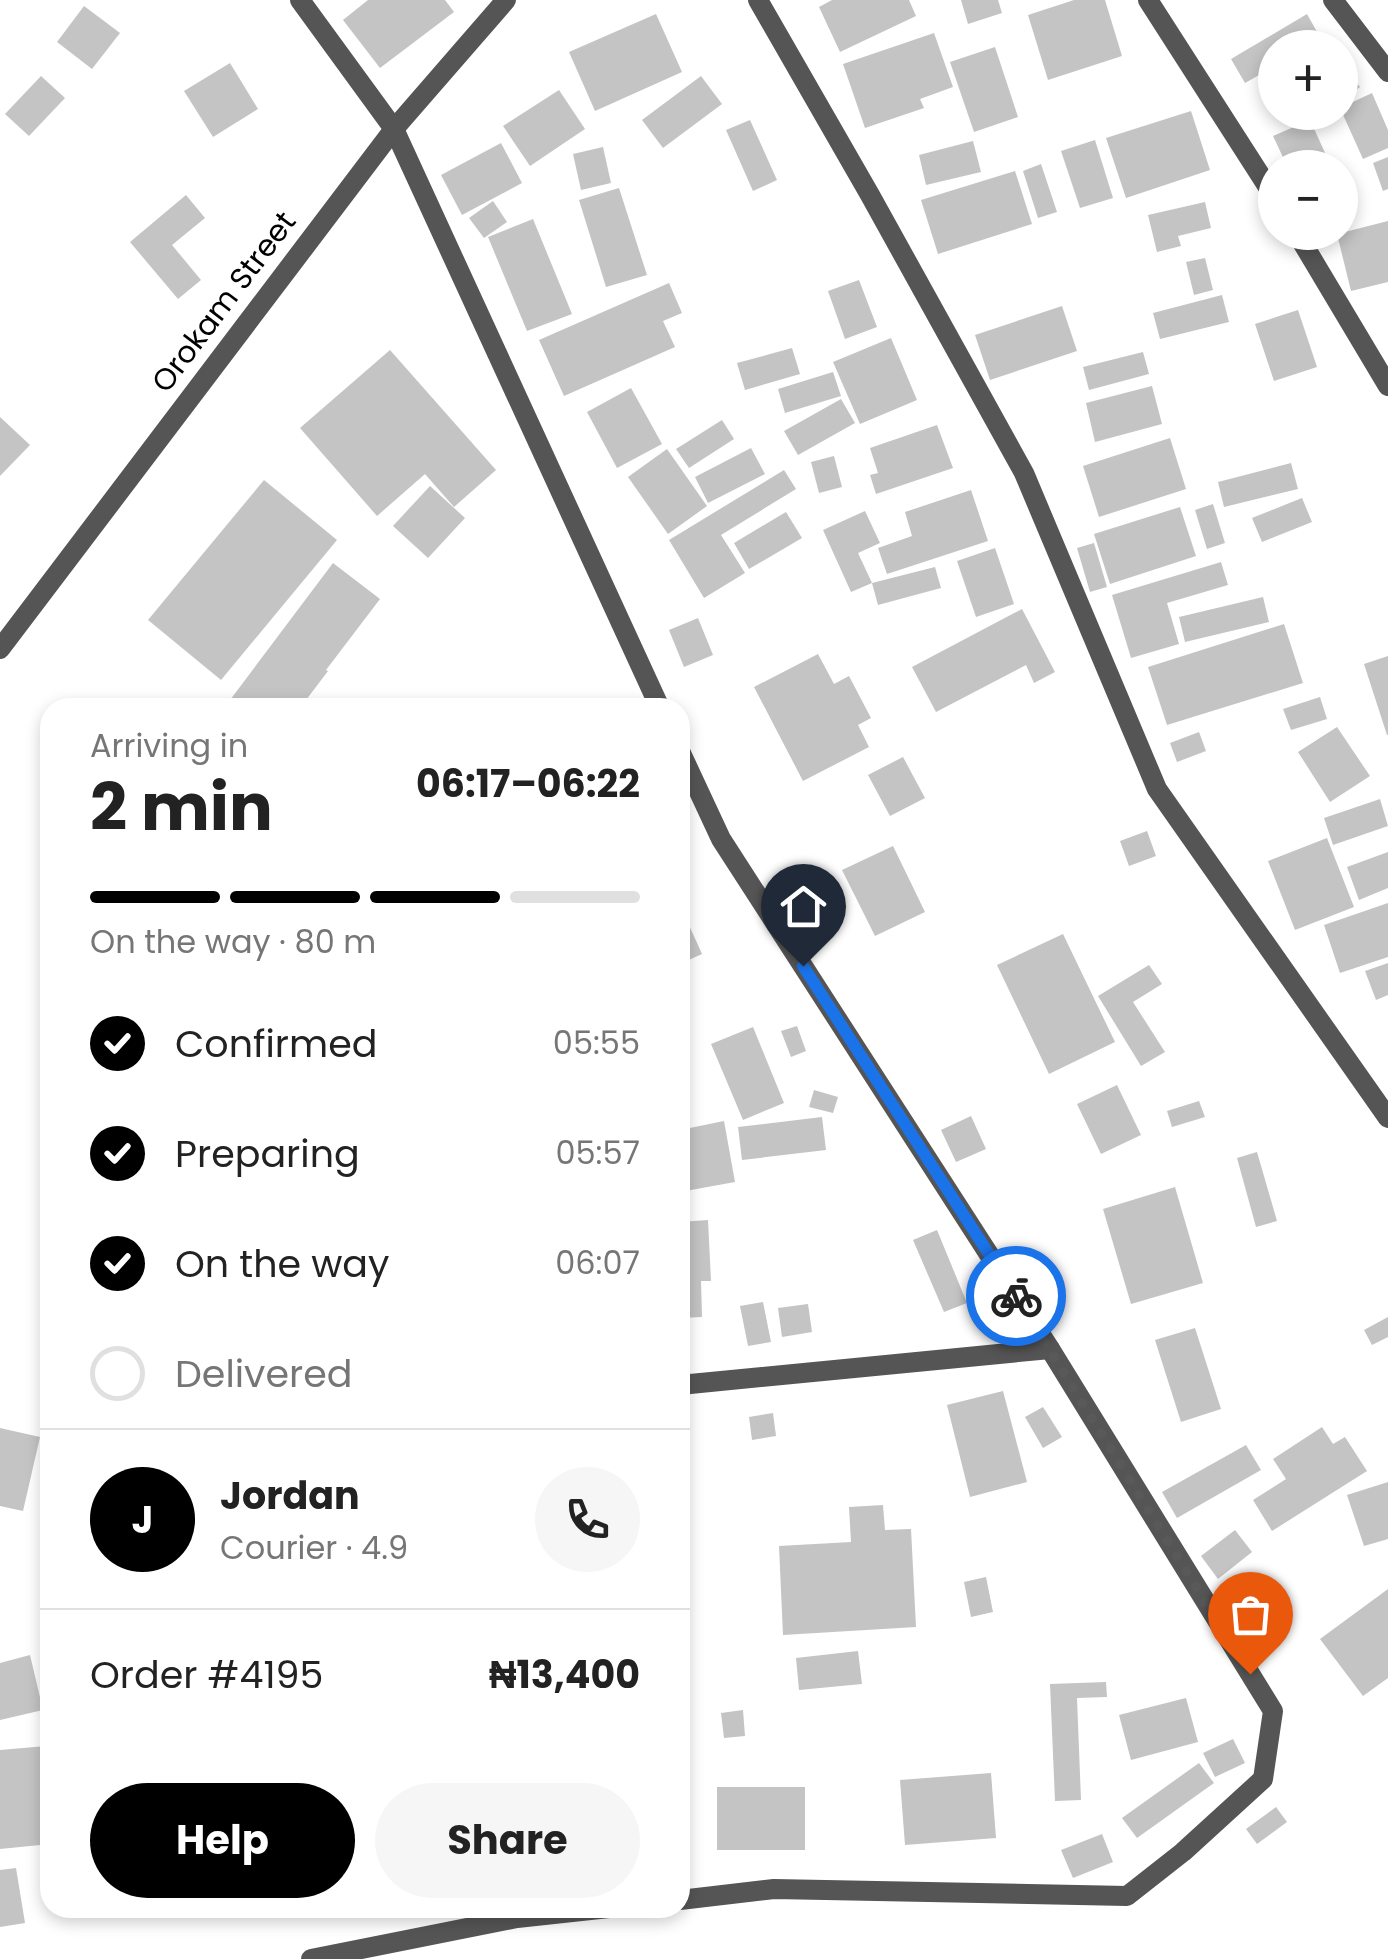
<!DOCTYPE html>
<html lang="en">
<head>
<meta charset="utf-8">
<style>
	:root { --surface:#fff; --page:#f6f6f6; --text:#222; --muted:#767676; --line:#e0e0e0; --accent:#000 }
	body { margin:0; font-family:Poppins,sans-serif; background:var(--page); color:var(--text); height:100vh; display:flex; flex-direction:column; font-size:38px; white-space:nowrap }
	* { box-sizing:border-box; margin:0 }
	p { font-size:32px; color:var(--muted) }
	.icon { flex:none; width:55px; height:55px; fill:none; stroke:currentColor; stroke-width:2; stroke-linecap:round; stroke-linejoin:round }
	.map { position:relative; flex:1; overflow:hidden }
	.sheet { position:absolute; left:40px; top:698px; width:650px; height:1220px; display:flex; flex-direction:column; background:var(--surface); border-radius:30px; box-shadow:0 5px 15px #0003 }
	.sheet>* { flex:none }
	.buttons { position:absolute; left:1258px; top:30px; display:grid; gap:20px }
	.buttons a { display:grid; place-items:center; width:100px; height:100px; border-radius:50%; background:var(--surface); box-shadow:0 5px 15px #0003; font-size:50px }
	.pin { position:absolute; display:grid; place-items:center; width:85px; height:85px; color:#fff; margin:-102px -42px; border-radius:50% 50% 50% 0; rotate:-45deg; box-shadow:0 0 10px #0007 }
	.pin .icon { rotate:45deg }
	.courier { position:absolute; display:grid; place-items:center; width:100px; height:100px; margin:-50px; border:8px solid #1a73e8; border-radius:50%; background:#fff; color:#222; box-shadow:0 2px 12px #0007 }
	.head em { font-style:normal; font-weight:700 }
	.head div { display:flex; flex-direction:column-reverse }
	.head { display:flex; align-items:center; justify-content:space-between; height:170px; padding:0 50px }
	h1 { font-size:65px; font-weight:700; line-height:75px }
	.bar { display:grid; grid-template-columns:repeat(4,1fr); gap:15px 10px; align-content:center; height:120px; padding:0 50px }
	.bar i { height:12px; border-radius:8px; background:var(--line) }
	.bar .active { background:var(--accent) }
	.bar p { grid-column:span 4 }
	.line { display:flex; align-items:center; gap:25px; padding:0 50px; border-top:2px solid var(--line) }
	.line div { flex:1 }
	.round { display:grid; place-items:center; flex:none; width:105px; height:105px; border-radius:52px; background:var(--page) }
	ol { padding:0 50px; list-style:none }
	li { display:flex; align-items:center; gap:30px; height:110px }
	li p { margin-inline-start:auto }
	li .icon { padding:10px; border-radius:50%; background:var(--accent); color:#fff; stroke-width:4 }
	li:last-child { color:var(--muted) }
	li i { width:55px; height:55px; border:5px solid var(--line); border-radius:50% }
	.cta { display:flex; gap:20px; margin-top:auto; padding:20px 50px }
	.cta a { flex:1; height:115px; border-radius:60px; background:var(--accent); color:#fff; font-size:40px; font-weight:700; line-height:115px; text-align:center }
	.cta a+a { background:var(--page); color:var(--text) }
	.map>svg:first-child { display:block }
	.building { fill:#c4c4c4 }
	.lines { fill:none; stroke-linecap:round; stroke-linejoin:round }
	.street { stroke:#555; stroke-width:20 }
	.done { stroke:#595959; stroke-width:10; stroke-dasharray:0 18 }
	.route { stroke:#1a73e8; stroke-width:12 }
	.labels { text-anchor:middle; stroke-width:9; stroke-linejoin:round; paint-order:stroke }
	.street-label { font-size:30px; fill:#000; stroke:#fff }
</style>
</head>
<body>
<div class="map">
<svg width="1388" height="1959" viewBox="0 0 1388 1959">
	<rect width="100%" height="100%" fill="#fff"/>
	<g class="building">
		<polygon points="368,0 445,0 454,12 380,68 343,20"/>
		<polygon points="832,0 909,0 916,16 840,52 819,7"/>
		<polygon points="961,0 998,0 1002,13 968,24"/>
		<polygon points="1074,0 1105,0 1122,56 1048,80 1028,15"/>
		<polygon points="84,6 120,33 92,69 57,42"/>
		<polygon points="656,14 682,72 595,111 569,52"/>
		<polygon points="1307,14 1321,39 1306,48 1275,48 1275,66 1245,83 1231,59"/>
		<polygon points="934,33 953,87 920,99 924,108 865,128 843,64"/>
		<polygon points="995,47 1018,117 974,132 950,62"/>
		<polygon points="1340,61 1360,87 1340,102"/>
		<polygon points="230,63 258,109 213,137 184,91"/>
		<polygon points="41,76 65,98 29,136 5,114"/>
		<polygon points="701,76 722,104 663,148 642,120"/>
		<polygon points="559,90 585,129 530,166 503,126"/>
		<polygon points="1372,93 1388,130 1388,148 1363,159 1340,108"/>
		<polygon points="1191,111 1210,170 1126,198 1106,138"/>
		<polygon points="750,120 777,180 753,191 726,130"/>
		<polygon points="1310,120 1332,168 1288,168 1273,136"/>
		<polygon points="1095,140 1113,198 1080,208 1061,151"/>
		<polygon points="973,141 981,172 926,185 919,155"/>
		<polygon points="501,143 522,183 462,215 441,175"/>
		<polygon points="603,147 611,183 581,190 573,154"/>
		<polygon points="1388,157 1388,189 1383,191 1373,163"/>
		<polygon points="1041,164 1057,212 1038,218 1023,171"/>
		<polygon points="1015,171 1032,224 938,254 921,200"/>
		<polygon points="619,188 647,275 606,287 579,200"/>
		<polygon points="186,195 205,218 172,245 201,280 178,299 130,242"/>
		<polygon points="493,201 507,222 484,238 469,218"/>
		<polygon points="1205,202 1211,228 1178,236 1181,246 1157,252 1148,215"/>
		<polygon points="533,219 572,314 527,331 488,237"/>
		<polygon points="1388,221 1388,282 1351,291 1337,234"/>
		<polygon points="1205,258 1213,290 1194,295 1186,262"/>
		<polygon points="859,280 877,327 845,339 828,291"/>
		<polygon points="669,283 682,313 663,321 675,347 564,396 539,340"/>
		<polygon points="1222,295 1229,322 1160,339 1153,313"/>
		<polygon points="1062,306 1077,351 990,380 975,335"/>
		<polygon points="1298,310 1317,367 1274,381 1255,324"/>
		<polygon points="891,338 917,400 860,424 833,362"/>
		<polygon points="792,348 800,374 745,390 737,363"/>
		<polygon points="390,350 496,470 454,507 425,474 377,516 300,428"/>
		<polygon points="1143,352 1149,374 1089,390 1083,367"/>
		<polygon points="833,372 841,396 785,413 778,389"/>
		<polygon points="1152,386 1162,424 1095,442 1086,403"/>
		<polygon points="631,388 662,444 617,468 587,412"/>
		<polygon points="841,399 855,423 798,455 784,431"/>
		<polygon points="0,417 30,445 0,476"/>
		<polygon points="722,420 734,439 689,468 676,449"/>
		<polygon points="937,425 953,468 876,494 870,475 878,473 870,448"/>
		<polygon points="1170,438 1186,489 1099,517 1083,466"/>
		<polygon points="751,448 765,474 708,503 695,477"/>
		<polygon points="667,449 707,506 668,534 628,477"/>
		<polygon points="834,456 842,487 819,493 811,462"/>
		<polygon points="1291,463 1298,489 1224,507 1218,482"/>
		<polygon points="784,470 796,489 721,535 745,573 704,598 669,540"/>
		<polygon points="264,480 337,540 221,680 148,620"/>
		<polygon points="430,486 465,518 428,558 393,526"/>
		<polygon points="971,490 988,541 887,574 878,548 912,536 905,512"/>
		<polygon points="1302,498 1312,522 1262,542 1252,518"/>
		<polygon points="1213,504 1225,543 1207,549 1195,510"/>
		<polygon points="1180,507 1196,556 1110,584 1094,534"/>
		<polygon points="865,511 880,543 858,553 872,583 851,592 823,530"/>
		<polygon points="786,512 802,538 749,569 734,543"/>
		<polygon points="1094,543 1107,587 1090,592 1077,548"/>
		<polygon points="995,548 1014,604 976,617 957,561"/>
		<polygon points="1221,562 1228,585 1167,603 1179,644 1131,658 1112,595"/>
		<polygon points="333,563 380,599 326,670 328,671 300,708 224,708"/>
		<polygon points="935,567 941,588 878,605 872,583"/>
		<polygon points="1263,597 1269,622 1185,642 1179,617"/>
		<polygon points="1022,609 1055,672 1034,683 1026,665 936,712 912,667"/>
		<polygon points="698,618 713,655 684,667 669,630"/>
		<polygon points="1284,624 1303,683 1167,725 1148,667"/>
		<polygon points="818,654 834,684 849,676 871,718 858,725 869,747 803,781 754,687"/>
		<polygon points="1388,656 1388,735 1387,735 1364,664"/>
		<polygon points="1320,697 1327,719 1291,730 1283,709"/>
		<polygon points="1337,727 1370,776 1330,802 1298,752"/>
		<polygon points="1199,732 1206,751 1177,762 1170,743"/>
		<polygon points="903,757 925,798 890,816 868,775"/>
		<polygon points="1380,799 1388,826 1333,845 1324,818"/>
		<polygon points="1147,831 1156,856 1129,866 1120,841"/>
		<polygon points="1327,838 1354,907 1295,930 1268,861"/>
		<polygon points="893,846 925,912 875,936 842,870"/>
		<polygon points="1388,852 1388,888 1359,900 1347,867"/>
		<polygon points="1388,903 1388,957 1340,973 1324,925"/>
		<polygon points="680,905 702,954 680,964"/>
		<polygon points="1063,934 1115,1042 1049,1074 997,965"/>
		<polygon points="1388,963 1388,995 1376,1000 1365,971"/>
		<polygon points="1149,965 1162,984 1133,1002 1165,1052 1141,1066 1098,996"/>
		<polygon points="797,1026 806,1051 791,1057 781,1031"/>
		<polygon points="753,1027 784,1103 743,1120 711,1044"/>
		<polygon points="1117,1085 1141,1135 1101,1154 1077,1104"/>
		<polygon points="814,1090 838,1097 833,1113 809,1107"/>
		<polygon points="1199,1101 1205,1117 1172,1127 1167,1111"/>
		<polygon points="971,1116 986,1149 956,1162 941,1130"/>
		<polygon points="822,1117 826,1150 742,1160 738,1127"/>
		<polygon points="724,1121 735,1182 680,1192 680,1130"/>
		<polygon points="1257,1152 1277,1221 1256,1227 1237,1158"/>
		<polygon points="1175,1187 1203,1283 1131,1304 1103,1209"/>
		<polygon points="708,1220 711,1281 701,1281 702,1317 680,1318 680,1222"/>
		<polygon points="937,1230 967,1303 944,1312 913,1240"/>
		<polygon points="763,1302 771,1342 748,1346 740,1306"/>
		<polygon points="808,1304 812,1332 782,1337 778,1308"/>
		<polygon points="1388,1317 1388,1337 1372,1345 1364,1330"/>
		<polygon points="1195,1328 1221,1409 1181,1422 1155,1340"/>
		<polygon points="1003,1391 1027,1482 970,1497 947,1405"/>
		<polygon points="1043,1407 1062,1437 1043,1448 1025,1417"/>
		<polygon points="773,1413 776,1436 752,1440 749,1417"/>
		<polygon points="1322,1427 1333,1444 1345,1437 1367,1471 1272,1531 1253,1500 1286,1479 1273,1459"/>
		<polygon points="0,1428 40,1437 23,1511 0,1506"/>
		<polygon points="1246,1445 1261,1470 1177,1518 1162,1492"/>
		<polygon points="1388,1482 1388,1539 1364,1546 1347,1495"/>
		<polygon points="883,1505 885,1530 911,1529 916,1627 783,1635 779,1546 851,1542 849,1507"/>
		<polygon points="1235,1530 1252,1552 1218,1579 1201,1556"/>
		<polygon points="986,1577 993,1612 971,1617 964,1582"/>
		<polygon points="1388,1589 1388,1678 1363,1696 1320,1639"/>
		<polygon points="858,1651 862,1684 799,1690 796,1658"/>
		<polygon points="30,1655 43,1710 0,1720 0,1663"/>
		<polygon points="1106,1682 1107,1697 1077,1698 1081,1800 1055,1801 1050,1684"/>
		<polygon points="1186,1698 1198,1742 1131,1760 1119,1715"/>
		<polygon points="743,1710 745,1736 724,1738 721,1713"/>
		<polygon points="1233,1739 1245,1763 1215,1777 1203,1753"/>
		<polygon points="46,1746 50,1790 50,1844 0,1849 0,1750"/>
		<polygon points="1199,1763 1214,1783 1137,1838 1122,1818"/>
		<polygon points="991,1773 996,1838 905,1845 900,1780"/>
		<rect x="717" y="1787" width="88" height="63"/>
		<polygon points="1276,1807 1287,1822 1257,1844 1246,1829"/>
		<polygon points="1102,1834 1113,1862 1073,1878 1061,1850"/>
		<polygon points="16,1868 25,1923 0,1927 0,1870"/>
	</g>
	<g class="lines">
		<g class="street">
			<polyline points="300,0 394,129 660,708"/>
			<polyline points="758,0 870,195 1024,473 1157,789 1388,1118"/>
			<polyline points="1148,0 1275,198"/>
			<polyline points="1333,0 1388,72"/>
			<polyline points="1296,232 1388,386"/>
			<polyline points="0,649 394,129 506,0"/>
			<polyline points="680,751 721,839 1050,1349 1273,1711 1263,1779 1183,1852 1127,1896 774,1889 680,1900"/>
			<polyline points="680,1385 1050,1349"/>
			<polyline points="311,1959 517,1918 609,1908"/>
		</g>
	</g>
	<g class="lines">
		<polyline class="done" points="1016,1296 1250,1674"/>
		<polyline class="route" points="803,966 1016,1296"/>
	</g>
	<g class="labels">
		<g class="street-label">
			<text transform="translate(224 302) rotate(-53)" y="10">Orokam Street</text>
		</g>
	</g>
</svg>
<div class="buttons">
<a>+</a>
<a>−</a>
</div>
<div class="pin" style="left:1250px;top:1674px;background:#ea580c"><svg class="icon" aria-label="bag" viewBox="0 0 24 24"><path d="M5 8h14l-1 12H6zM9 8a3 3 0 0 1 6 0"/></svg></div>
<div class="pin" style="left:803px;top:966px;background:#1f2937"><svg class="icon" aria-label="home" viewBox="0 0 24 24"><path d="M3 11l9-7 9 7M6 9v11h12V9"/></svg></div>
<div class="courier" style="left:1016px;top:1296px"><svg class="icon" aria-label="bike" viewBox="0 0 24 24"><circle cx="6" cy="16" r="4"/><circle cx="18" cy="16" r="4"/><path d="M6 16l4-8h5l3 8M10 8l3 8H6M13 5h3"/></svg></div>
<section class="sheet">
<div class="head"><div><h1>2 min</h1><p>Arriving in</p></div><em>06:17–06:22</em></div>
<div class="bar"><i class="active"></i><i class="active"></i><i class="active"></i><i></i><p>On the way · 80 m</p></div>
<ol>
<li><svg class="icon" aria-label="check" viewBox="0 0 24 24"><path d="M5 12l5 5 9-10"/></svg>Confirmed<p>05:55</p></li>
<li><svg class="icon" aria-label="check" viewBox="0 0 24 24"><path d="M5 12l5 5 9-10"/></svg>Preparing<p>05:57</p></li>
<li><svg class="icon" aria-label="check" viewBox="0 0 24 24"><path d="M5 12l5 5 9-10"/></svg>On the way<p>06:07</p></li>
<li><i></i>Delivered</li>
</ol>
<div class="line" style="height:180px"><b class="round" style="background:var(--accent);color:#fff">J</b><div><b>Jordan</b><p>Courier · 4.9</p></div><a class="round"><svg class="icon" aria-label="phone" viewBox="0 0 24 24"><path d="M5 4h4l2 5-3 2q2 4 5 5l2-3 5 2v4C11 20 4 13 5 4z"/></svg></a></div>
<div class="line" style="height:130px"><div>Order #4195</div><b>₦13,400</b></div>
<div class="cta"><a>Help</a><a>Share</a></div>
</section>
</div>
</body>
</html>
